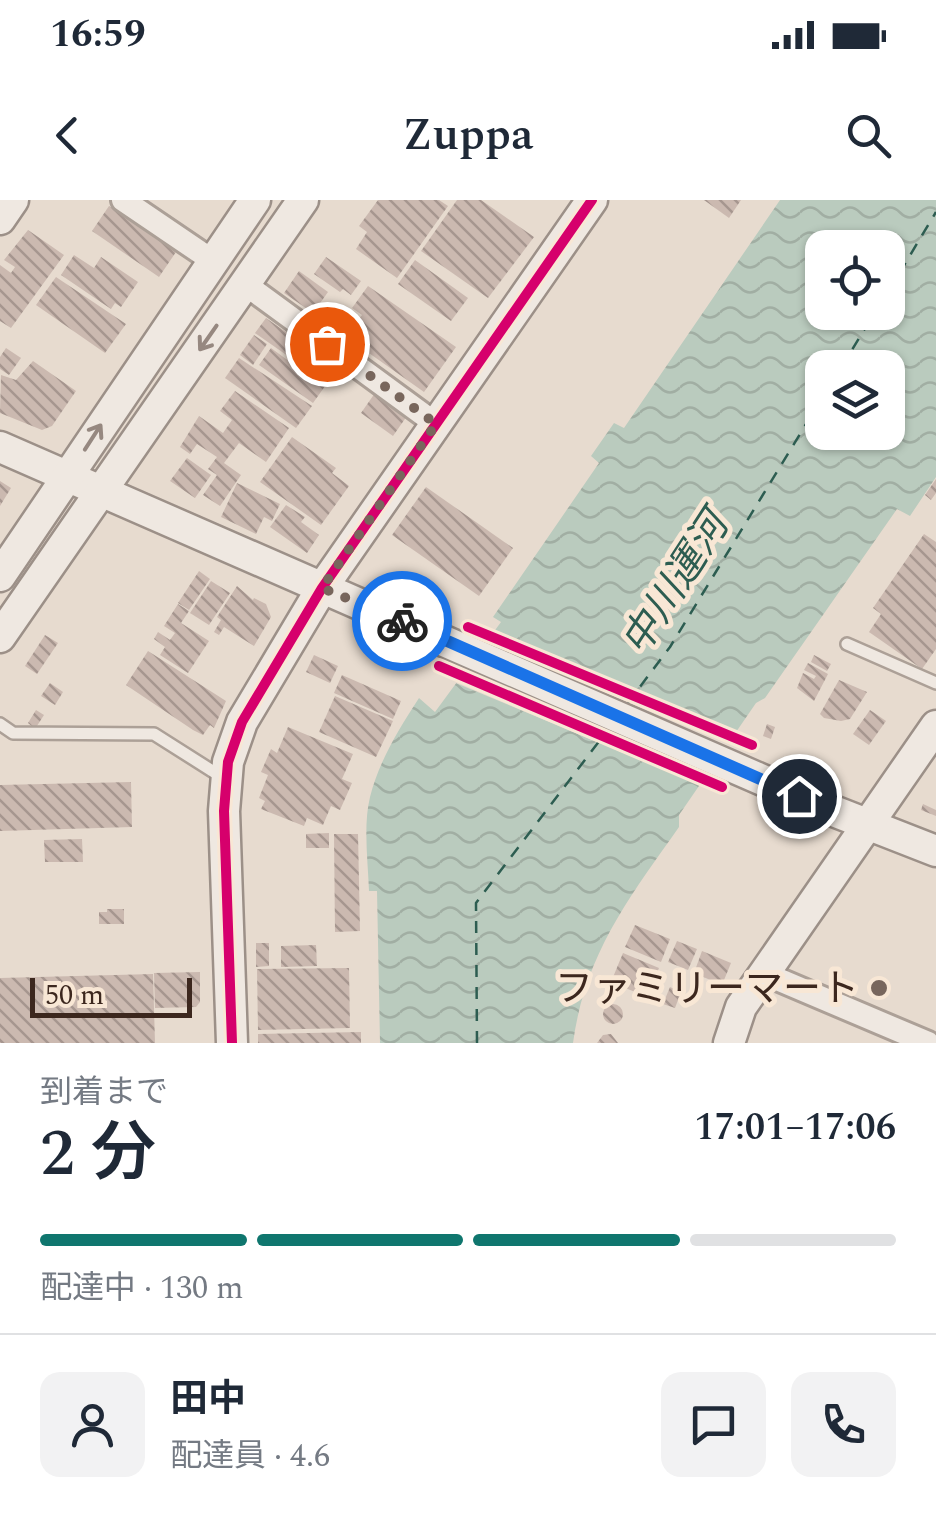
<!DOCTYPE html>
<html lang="ja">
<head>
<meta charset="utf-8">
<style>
	:root { --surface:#fff; --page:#f2f2f3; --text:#1f2937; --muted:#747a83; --line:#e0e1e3; --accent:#0f766e }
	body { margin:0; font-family:Spectral,"Noto Sans JP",serif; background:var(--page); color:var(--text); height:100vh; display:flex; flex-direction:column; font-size:38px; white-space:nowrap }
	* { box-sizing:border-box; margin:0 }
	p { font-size:32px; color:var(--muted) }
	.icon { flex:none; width:55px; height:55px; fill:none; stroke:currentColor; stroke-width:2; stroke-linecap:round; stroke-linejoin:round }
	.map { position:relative; height:843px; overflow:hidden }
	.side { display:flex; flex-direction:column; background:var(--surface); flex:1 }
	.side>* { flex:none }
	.buttons { position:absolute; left:805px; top:30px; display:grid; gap:20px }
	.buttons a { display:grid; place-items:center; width:100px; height:100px; border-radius:20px; background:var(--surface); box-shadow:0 2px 8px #0004; font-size:50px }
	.scale { position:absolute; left:30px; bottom:25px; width:162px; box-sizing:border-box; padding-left:10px; border:5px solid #3c271e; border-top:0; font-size:28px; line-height:35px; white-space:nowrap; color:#3c271e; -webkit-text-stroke:8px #f8e7d5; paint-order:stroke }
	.pin { position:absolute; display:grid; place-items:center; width:85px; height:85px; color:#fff; margin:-42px; border:5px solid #fff; border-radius:50%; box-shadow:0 2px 10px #0007 }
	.courier { position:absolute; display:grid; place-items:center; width:100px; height:100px; margin:-50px; border:8px solid #1a73e8; border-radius:50%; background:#fff; color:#222; box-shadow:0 2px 12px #0007 }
	.summary em { font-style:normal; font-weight:600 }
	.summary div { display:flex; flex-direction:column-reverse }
	.summary { display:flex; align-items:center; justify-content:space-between; height:170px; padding:0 40px }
	h1 { font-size:65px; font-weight:600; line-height:75px }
	.bar { display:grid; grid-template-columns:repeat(4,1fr); gap:15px 10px; align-content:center; height:120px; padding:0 40px }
	.bar i { height:12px; border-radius:8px; background:var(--line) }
	.bar .selected { background:var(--accent) }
	.bar p { grid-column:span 4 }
	.line { display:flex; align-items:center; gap:25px; padding:0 40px; border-top:2px solid var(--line) }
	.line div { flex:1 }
	.round { display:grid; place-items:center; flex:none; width:105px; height:105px; border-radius:20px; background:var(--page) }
	.status { display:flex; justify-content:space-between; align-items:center; height:70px; padding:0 50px; background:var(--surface); direction:ltr }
	.status svg { height:28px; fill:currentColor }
	header { display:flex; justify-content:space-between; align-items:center; height:130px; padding:0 40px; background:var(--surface); font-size:45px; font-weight:600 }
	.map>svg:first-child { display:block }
	.water { fill:url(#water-waves); fill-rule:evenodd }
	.pier { fill:#e7dbcf }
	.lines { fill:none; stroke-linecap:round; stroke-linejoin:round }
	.ferry { stroke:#2d5d51; stroke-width:2.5; stroke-dasharray:12 10; stroke-linecap:butt }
	.building { fill:url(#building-back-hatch) }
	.lane-casing { stroke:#aca097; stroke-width:16 }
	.street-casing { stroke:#aca097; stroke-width:28 }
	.secondary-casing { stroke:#9c9088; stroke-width:35 }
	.lane { stroke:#efe8e1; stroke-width:11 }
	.street { stroke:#efe8e1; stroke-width:22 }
	.secondary { stroke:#efe8e1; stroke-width:30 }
	.cycleway-casing { stroke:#f8e7d5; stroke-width:16 }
	.cycleway { stroke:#d6006c; stroke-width:10 }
	.oneway { stroke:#968880 }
	.done { stroke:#78665c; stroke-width:10; stroke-dasharray:0 18 }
	.route { stroke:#1a73e8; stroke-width:12 }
	.poi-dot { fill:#78665c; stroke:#f8e7d5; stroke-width:4 }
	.labels { text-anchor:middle; stroke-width:10; stroke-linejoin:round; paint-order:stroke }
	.poi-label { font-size:38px; fill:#3c271e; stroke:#f8e7d5; text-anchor:end }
	.water-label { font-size:40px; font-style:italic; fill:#2d5d51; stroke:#f8e7d5 }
</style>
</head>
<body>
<div class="status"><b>16:59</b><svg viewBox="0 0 49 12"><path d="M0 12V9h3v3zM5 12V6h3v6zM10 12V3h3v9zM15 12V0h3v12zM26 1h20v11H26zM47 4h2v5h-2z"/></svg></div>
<header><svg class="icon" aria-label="back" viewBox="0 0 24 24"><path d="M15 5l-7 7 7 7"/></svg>Zuppa<svg class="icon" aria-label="search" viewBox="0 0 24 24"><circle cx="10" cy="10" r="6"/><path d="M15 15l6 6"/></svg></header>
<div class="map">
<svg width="936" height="843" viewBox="0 0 936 843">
	<defs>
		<pattern id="water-waves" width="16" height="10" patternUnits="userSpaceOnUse" patternTransform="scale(2.5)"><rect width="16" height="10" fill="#bacbbe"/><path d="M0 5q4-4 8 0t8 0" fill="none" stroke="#a1aea3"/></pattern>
		<pattern id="building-back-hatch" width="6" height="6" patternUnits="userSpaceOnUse" patternTransform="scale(2.5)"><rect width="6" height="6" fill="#cbb9b0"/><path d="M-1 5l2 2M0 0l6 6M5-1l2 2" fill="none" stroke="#a6968f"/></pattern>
	</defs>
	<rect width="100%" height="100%" fill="#e7dbcf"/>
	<path class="water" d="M780,0H936V277L910,316L897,309L765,498L756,503L679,615V627C629,698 585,754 573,843H380L377,691H369C368,661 363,626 370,597C379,561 399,529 419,498L435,512L501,422L493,417L599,263L591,256L614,223L624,228ZM822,48H888V112H822ZM822,168H888V232H822Z"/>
	<polygon class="pier" points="490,429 742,533 705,587 451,481"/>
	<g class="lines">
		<g class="ferry">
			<polyline points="888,92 936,12"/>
			<polyline points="841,168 875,112"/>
			<polyline points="627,504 670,447 822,198"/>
			<polyline points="477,843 476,703 610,527"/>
		</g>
	</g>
	<g class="building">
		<polygon points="378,0 439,0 448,6 397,78 356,49 367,32 359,26"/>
		<polygon points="457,0 481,0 534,37 488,98 421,51"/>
		<polygon points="704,0 741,0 729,18"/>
		<polygon points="109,6 176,52 159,77 92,31"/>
		<polygon points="28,30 64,55 11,128 0,121 0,65 11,73 15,67 4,60"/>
		<polygon points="74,55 94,68 101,57 138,82 121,107 115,103 111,109 61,75"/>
		<polygon points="326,57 361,81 351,95 343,89 340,92 314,74"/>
		<polygon points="415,60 468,98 451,121 398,84"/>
		<polygon points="299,71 328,92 313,113 284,93"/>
		<polygon points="56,77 126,124 105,153 36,105"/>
		<polygon points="368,86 456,147 424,192 359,146 369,132 354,125 362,115 352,108"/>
		<polygon points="266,118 323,158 316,168 309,162 305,168 255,133"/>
		<polygon points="254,135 267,144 253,165 240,155"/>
		<polygon points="6,148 21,158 9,175 0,169 0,157"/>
		<polygon points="271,148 312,178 325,159 338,168 313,203 259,165"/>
		<polygon points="239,158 312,206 296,228 225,178"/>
		<polygon points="33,161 76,191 52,226 42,230 0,213 1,175 16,180"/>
		<polygon points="235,191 289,228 266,262 239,243 224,263 241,275 220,306 203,295 217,275 208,269 217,257 197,244 190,254 180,247 199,216 223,233 232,220 220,211"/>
		<polygon points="375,193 407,216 393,236 361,213"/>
		<polygon points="292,237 336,268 332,273 349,286 321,325 260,282"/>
		<polygon points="187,258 211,275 195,298 170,281"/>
		<polygon points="936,279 936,293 931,300 925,295"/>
		<polygon points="0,281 11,288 0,306"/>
		<polygon points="237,283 280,304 272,321 264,317 256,334 221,317"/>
		<polygon points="426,287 513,348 479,396 392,335"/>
		<polygon points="286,305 305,317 301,322 319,335 307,353 270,327"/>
		<polygon points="924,334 936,342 936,449 922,469 869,432 881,414 873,408"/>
		<polygon points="199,371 210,379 189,410 178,403"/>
		<polygon points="211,381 230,393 209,425 190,413"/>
		<polygon points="237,386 253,400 254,398 266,404 271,417 254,446 224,427 219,435 214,432 221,420 217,417"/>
		<polygon points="178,404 189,411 181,423 209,441 188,473 160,455 165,447 154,439 158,432 170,440 175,433 164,426"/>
		<polygon points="45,435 58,443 37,474 25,466"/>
		<polygon points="148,451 226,501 214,528 210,525 203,535 193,530 126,485"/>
		<polygon points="314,455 338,466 330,483 306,472"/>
		<polygon points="814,455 831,464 827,471 811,462"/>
		<polygon points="808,463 828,474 814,501 797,488 803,473 814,479 816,476 804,470"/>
		<polygon points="342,475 401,501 393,519 334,493"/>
		<polygon points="839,480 867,492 850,519 841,521 824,518 820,514"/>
		<polygon points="50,483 63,492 55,505 41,496"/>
		<polygon points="335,496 393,521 376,557 319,532"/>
		<polygon points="36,510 44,515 35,529 28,523"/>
		<polygon points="870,510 886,521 869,545 853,534"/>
		<polygon points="767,524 775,527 771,539 763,536"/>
		<polygon points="288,527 353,554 342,579 352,583 340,610 331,606 323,625 307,618 304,626 261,609 265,601 259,598 268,575 261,572 271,549 277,553"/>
		<polygon points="131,582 132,627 0,631 0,585"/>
		<polygon points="923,604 936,610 936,616 921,610"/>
		<polygon points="329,633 329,648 306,648 306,634"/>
		<polygon points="334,634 358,634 360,731 335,732"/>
		<polygon points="82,639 83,662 45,662 44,640"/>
		<polygon points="107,709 124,709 124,724 99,724 99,712 107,712"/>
		<polygon points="635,725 670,739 661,762 625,747"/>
		<polygon points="677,741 697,749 688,770 668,762"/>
		<polygon points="256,743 269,743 269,766 256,767"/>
		<polygon points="316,745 317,766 281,767 281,746"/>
		<polygon points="702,751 731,763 722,785 694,773"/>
		<polygon points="623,753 659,768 647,797 611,782"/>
		<polygon points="349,768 350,828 258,830 257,769"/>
		<polygon points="200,772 200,802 196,807 155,808 154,773"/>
		<polygon points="153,774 155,843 0,843 0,778"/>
		<polygon points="670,787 681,792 675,808 663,804"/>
		<circle cx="613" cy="814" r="10"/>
		<polygon points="361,832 361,843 258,843 258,834"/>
		<polygon points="611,834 618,843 597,843 603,835"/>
	</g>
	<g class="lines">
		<g class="lane-casing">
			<g id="lane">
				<polyline points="847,444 936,483"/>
				<polyline points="0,524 13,533 154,534 225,579"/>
			</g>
		</g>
		<g class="street-casing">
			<g id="street">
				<polyline points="123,0 213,61"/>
				<polyline points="245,84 436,224"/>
				<polyline points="763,773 928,843"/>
			</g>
		</g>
		<g class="secondary-casing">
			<g id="secondary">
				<polyline points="0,19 13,0"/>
				<polyline points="0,247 831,610 936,651"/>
				<polyline points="0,376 255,0"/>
				<polyline points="0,437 303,0"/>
				<polyline points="232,843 224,611 228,562 242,522 322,388 592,0"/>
				<polyline points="729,843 741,807 936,526"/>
			</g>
		</g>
		<use href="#lane" class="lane"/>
		<use href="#street" class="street"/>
		<use href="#secondary" class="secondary"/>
		<g class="cycleway-casing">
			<g id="cycleway">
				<polyline points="468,427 752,545"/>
				<polyline points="439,466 722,587"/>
				<polyline points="232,843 224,611 228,562 242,522 322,388 592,0"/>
			</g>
		</g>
		<use href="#cycleway" class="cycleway"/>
	</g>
	<defs><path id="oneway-shaft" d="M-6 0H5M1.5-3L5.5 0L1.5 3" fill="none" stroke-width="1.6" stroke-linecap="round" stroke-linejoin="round" transform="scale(2.5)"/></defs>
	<g class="oneway">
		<use href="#oneway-shaft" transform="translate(208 138) rotate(125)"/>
		<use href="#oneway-shaft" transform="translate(93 237) rotate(-57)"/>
	</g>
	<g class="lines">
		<polyline class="done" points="327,144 436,224 322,388 402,421"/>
		<polyline class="route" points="402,421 799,596"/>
	</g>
	<circle class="poi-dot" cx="879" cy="788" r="10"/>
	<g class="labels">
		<g class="poi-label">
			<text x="859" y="801">ファミリーマート</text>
		</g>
		<g class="water-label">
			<text transform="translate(674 383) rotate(-57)" y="14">中川運河</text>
		</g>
	</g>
</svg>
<div class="buttons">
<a><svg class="icon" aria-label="locate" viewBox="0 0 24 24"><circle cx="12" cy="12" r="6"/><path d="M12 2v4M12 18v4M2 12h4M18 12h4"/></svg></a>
<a><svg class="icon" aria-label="layers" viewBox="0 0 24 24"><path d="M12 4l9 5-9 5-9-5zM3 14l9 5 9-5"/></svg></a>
</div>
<div class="scale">50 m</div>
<div class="pin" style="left:327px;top:144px;background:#ea580c"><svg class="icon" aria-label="bag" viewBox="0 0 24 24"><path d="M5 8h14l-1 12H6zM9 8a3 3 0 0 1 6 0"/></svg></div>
<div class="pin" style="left:799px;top:596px;background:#1f2937"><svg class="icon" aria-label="home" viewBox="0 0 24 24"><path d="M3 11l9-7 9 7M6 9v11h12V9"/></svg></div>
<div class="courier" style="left:402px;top:421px"><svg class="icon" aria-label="bike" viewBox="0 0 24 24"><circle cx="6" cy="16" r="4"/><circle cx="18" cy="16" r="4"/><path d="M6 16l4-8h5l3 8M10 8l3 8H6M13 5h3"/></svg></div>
</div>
<section class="side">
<div class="summary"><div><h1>2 分</h1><p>到着まで</p></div><em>17:01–17:06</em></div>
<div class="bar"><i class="selected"></i><i class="selected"></i><i class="selected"></i><i></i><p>配達中 · 130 m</p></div>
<div class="line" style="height:180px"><a class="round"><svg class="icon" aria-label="person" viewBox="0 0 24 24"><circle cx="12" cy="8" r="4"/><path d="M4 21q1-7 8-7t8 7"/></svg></a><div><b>田中</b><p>配達員 · 4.6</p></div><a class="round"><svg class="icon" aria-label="chat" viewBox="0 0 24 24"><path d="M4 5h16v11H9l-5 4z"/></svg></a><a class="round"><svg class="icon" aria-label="phone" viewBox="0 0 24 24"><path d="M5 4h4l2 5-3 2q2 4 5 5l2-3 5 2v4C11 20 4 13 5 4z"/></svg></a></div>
</section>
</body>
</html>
